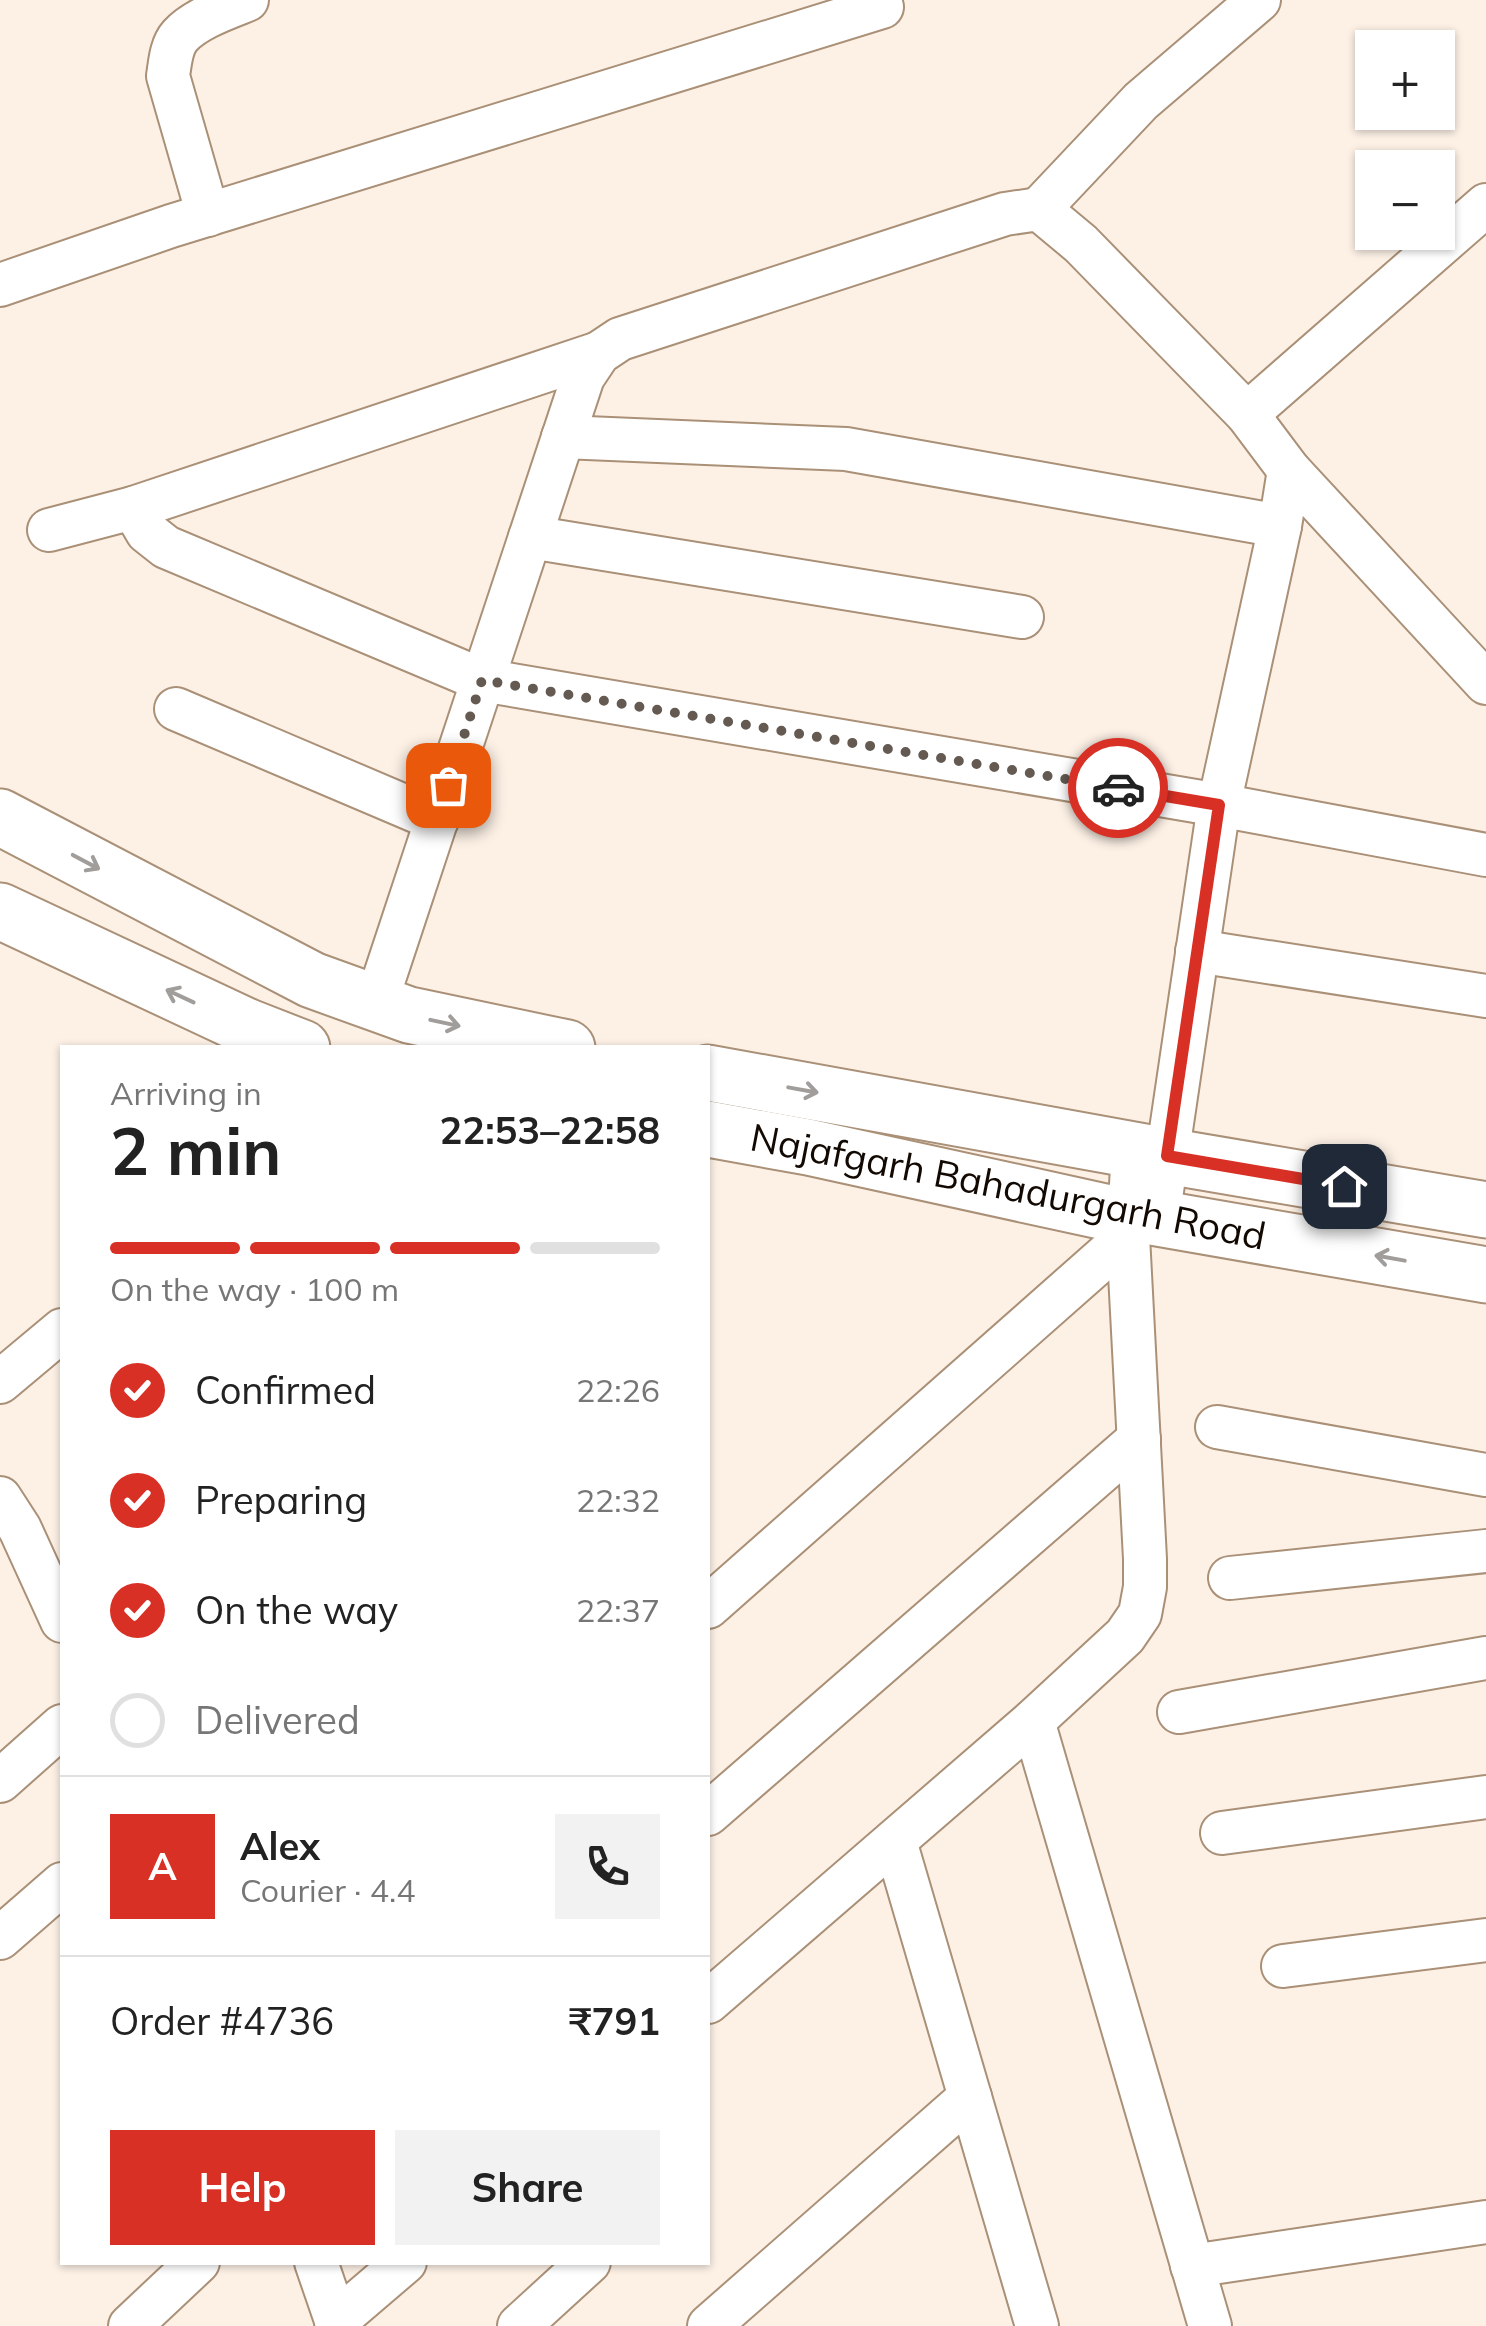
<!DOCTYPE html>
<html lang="en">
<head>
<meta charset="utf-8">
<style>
	:root { --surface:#fff; --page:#f2f2f2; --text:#222; --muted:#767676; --line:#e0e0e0; --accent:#d93025 }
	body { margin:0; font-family:Mulish,sans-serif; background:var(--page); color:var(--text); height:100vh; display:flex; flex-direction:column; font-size:38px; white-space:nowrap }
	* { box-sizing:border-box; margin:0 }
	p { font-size:32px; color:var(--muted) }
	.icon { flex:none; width:55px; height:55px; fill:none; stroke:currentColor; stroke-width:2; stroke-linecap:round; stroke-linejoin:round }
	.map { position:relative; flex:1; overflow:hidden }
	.side { position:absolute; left:60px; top:1045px; width:650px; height:1220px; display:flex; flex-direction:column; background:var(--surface); border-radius:0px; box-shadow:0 2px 8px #0004 }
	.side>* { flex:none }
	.buttons { position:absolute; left:1355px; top:30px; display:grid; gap:20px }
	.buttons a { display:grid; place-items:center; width:100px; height:100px; border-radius:0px; background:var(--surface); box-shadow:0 2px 8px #0004; font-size:50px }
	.pin { position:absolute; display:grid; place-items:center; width:85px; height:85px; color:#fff; margin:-42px; border-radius:20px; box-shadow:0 5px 15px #0006 }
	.courier { position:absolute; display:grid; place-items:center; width:100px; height:100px; margin:-50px; border:8px solid #d93025; border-radius:50%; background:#fff; color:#222; box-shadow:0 2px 12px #0007 }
	.head em { font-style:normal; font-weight:700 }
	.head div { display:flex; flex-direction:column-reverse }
	.head { display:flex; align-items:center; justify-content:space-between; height:170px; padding:0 50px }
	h1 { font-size:65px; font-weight:700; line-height:75px }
	.bar { display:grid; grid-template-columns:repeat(4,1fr); gap:15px 10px; align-content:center; height:120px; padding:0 50px }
	.bar i { height:12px; border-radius:8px; background:var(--line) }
	.bar .active { background:var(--accent) }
	.bar p { grid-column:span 4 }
	.line { display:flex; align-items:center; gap:25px; padding:0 50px; border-top:2px solid var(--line) }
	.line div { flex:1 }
	.round { display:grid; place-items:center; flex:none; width:105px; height:105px; border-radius:0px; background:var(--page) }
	ol { padding:0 50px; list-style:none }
	li { display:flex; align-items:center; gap:30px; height:110px }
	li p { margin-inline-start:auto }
	li .icon { padding:10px; border-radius:50%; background:var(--accent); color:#fff; stroke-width:4 }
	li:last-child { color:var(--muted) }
	li i { width:55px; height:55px; border:5px solid var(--line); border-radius:50% }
	.primary-button { display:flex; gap:20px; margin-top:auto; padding:20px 50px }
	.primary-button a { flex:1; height:115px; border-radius:0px; background:var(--accent); color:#fff; font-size:40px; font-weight:700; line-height:115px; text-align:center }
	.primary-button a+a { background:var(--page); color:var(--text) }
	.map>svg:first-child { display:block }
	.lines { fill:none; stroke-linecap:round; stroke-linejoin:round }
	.minor-casing { stroke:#aa9077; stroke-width:46 }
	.major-casing { stroke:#aa9077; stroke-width:59 }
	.minor { stroke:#fff; stroke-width:42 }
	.major { stroke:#fff; stroke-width:55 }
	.oneway { stroke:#a09d9a }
	.done { stroke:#645a52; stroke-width:10; stroke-dasharray:0 18 }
	.route { stroke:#d93025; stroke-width:12 }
	.labels { text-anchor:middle; stroke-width:8; stroke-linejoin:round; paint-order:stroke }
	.street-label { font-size:38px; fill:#120903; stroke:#fff }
</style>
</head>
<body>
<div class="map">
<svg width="1486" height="2326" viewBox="0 0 1486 2326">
	<rect width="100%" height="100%" fill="#fdf1e6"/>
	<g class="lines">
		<g class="minor-casing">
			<g id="minor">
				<polyline points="1039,209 1141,101 1259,0"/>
				<path d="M208,215L168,76C170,63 171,46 180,36C195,19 227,8 247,0"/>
				<polyline points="0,285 171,226 882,7"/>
				<polyline points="1247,414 1486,205"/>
				<polyline points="563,437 846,449 1280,526"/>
				<polyline points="133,508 147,532 166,547 482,680 1219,805 1486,855"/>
				<polyline points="49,530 133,508 599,353"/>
				<polyline points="530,537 1022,617"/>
				<polyline points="176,709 437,820"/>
				<polyline points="1197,951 1486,996"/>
				<polyline points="376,1003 583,377 599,353 620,339 1005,214 1039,209 1081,244 1247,414 1289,470 1486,683"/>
				<polyline points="1158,1218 1219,805 1280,526 1289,470"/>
				<polyline points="0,1382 62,1330"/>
				<polyline points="1217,1427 1486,1475"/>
				<polyline points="0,1498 20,1529 62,1621"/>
				<polyline points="1230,1578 1486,1551"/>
				<polyline points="708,1607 1128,1236"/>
				<polyline points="1179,1712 1486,1658"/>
				<polyline points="1033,1721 1210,2326"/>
				<polyline points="0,1781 62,1726"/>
				<polyline points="708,1814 1139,1439"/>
				<polyline points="1222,1833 1486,1797"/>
				<polyline points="895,1841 1037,2326"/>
				<polyline points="0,1938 62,1884"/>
				<polyline points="1283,1966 1486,1940"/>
				<polyline points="708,2002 1033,1721 1125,1636 1140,1614 1145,1587 1145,1559 1128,1236 1133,1150"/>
				<polyline points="316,2262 338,2326"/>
				<polyline points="1192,2266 1486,2222"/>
				<polyline points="336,2321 405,2262"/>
				<polyline points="130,2326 198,2262"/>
				<polyline points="519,2326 589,2262"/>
				<polyline points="709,2326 970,2097"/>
			</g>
		</g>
		<g class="major-casing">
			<g id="major">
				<polyline points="0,817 312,980 409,1015 567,1048"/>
				<polyline points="0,911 248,1027 302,1048"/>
				<polyline points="708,1073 1167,1156 1486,1210"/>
				<polyline points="708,1129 808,1147 1105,1212 1128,1213 1486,1275"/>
			</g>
		</g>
		<use href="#minor" class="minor"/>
		<use href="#major" class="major"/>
	</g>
	<defs><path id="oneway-shaft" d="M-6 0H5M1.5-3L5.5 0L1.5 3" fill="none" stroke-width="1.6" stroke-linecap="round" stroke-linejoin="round" transform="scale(2.5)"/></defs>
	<g class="oneway">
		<use href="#oneway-shaft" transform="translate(86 862) rotate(28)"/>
		<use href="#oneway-shaft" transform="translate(180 996) rotate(-155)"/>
		<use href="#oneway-shaft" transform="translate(445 1023) rotate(12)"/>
		<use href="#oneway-shaft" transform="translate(803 1090) rotate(10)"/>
		<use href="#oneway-shaft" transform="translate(1390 1258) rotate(-170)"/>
	</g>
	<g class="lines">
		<polyline class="done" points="448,785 482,680 1118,788"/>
		<polyline class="route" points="1118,788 1219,805 1167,1156 1344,1186"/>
	</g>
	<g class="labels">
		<g class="street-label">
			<text transform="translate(1008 1187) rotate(11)" y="13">Najafgarh Bahadurgarh Road</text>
		</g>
	</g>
</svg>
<div class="buttons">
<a>+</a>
<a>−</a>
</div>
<div class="pin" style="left:448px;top:785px;background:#ea580c"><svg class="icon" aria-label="bag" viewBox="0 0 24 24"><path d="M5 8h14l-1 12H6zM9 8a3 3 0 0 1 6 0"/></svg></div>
<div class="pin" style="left:1344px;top:1186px;background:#1f2937"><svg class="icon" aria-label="home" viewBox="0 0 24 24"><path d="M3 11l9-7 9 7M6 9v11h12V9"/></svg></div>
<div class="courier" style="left:1118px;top:788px"><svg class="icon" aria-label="car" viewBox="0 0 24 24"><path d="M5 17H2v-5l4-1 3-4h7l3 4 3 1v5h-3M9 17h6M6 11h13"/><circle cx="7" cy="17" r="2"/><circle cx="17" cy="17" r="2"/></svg></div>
<section class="side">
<div class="head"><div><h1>2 min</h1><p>Arriving in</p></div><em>22:53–22:58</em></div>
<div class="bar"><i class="active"></i><i class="active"></i><i class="active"></i><i></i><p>On the way · 100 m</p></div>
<ol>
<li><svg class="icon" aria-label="check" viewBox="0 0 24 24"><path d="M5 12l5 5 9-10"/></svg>Confirmed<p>22:26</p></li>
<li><svg class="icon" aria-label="check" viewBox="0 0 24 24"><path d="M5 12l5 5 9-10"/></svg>Preparing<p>22:32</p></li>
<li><svg class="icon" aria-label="check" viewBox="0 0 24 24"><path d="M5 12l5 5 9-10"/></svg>On the way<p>22:37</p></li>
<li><i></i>Delivered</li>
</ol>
<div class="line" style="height:180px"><b class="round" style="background:var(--accent);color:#fff">A</b><div><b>Alex</b><p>Courier · 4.4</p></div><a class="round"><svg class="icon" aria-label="phone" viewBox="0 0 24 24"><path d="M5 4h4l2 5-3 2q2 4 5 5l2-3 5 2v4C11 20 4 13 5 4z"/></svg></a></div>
<div class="line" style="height:130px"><div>Order #4736</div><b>₹791</b></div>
<div class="primary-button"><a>Help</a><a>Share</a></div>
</section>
</div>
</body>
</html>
